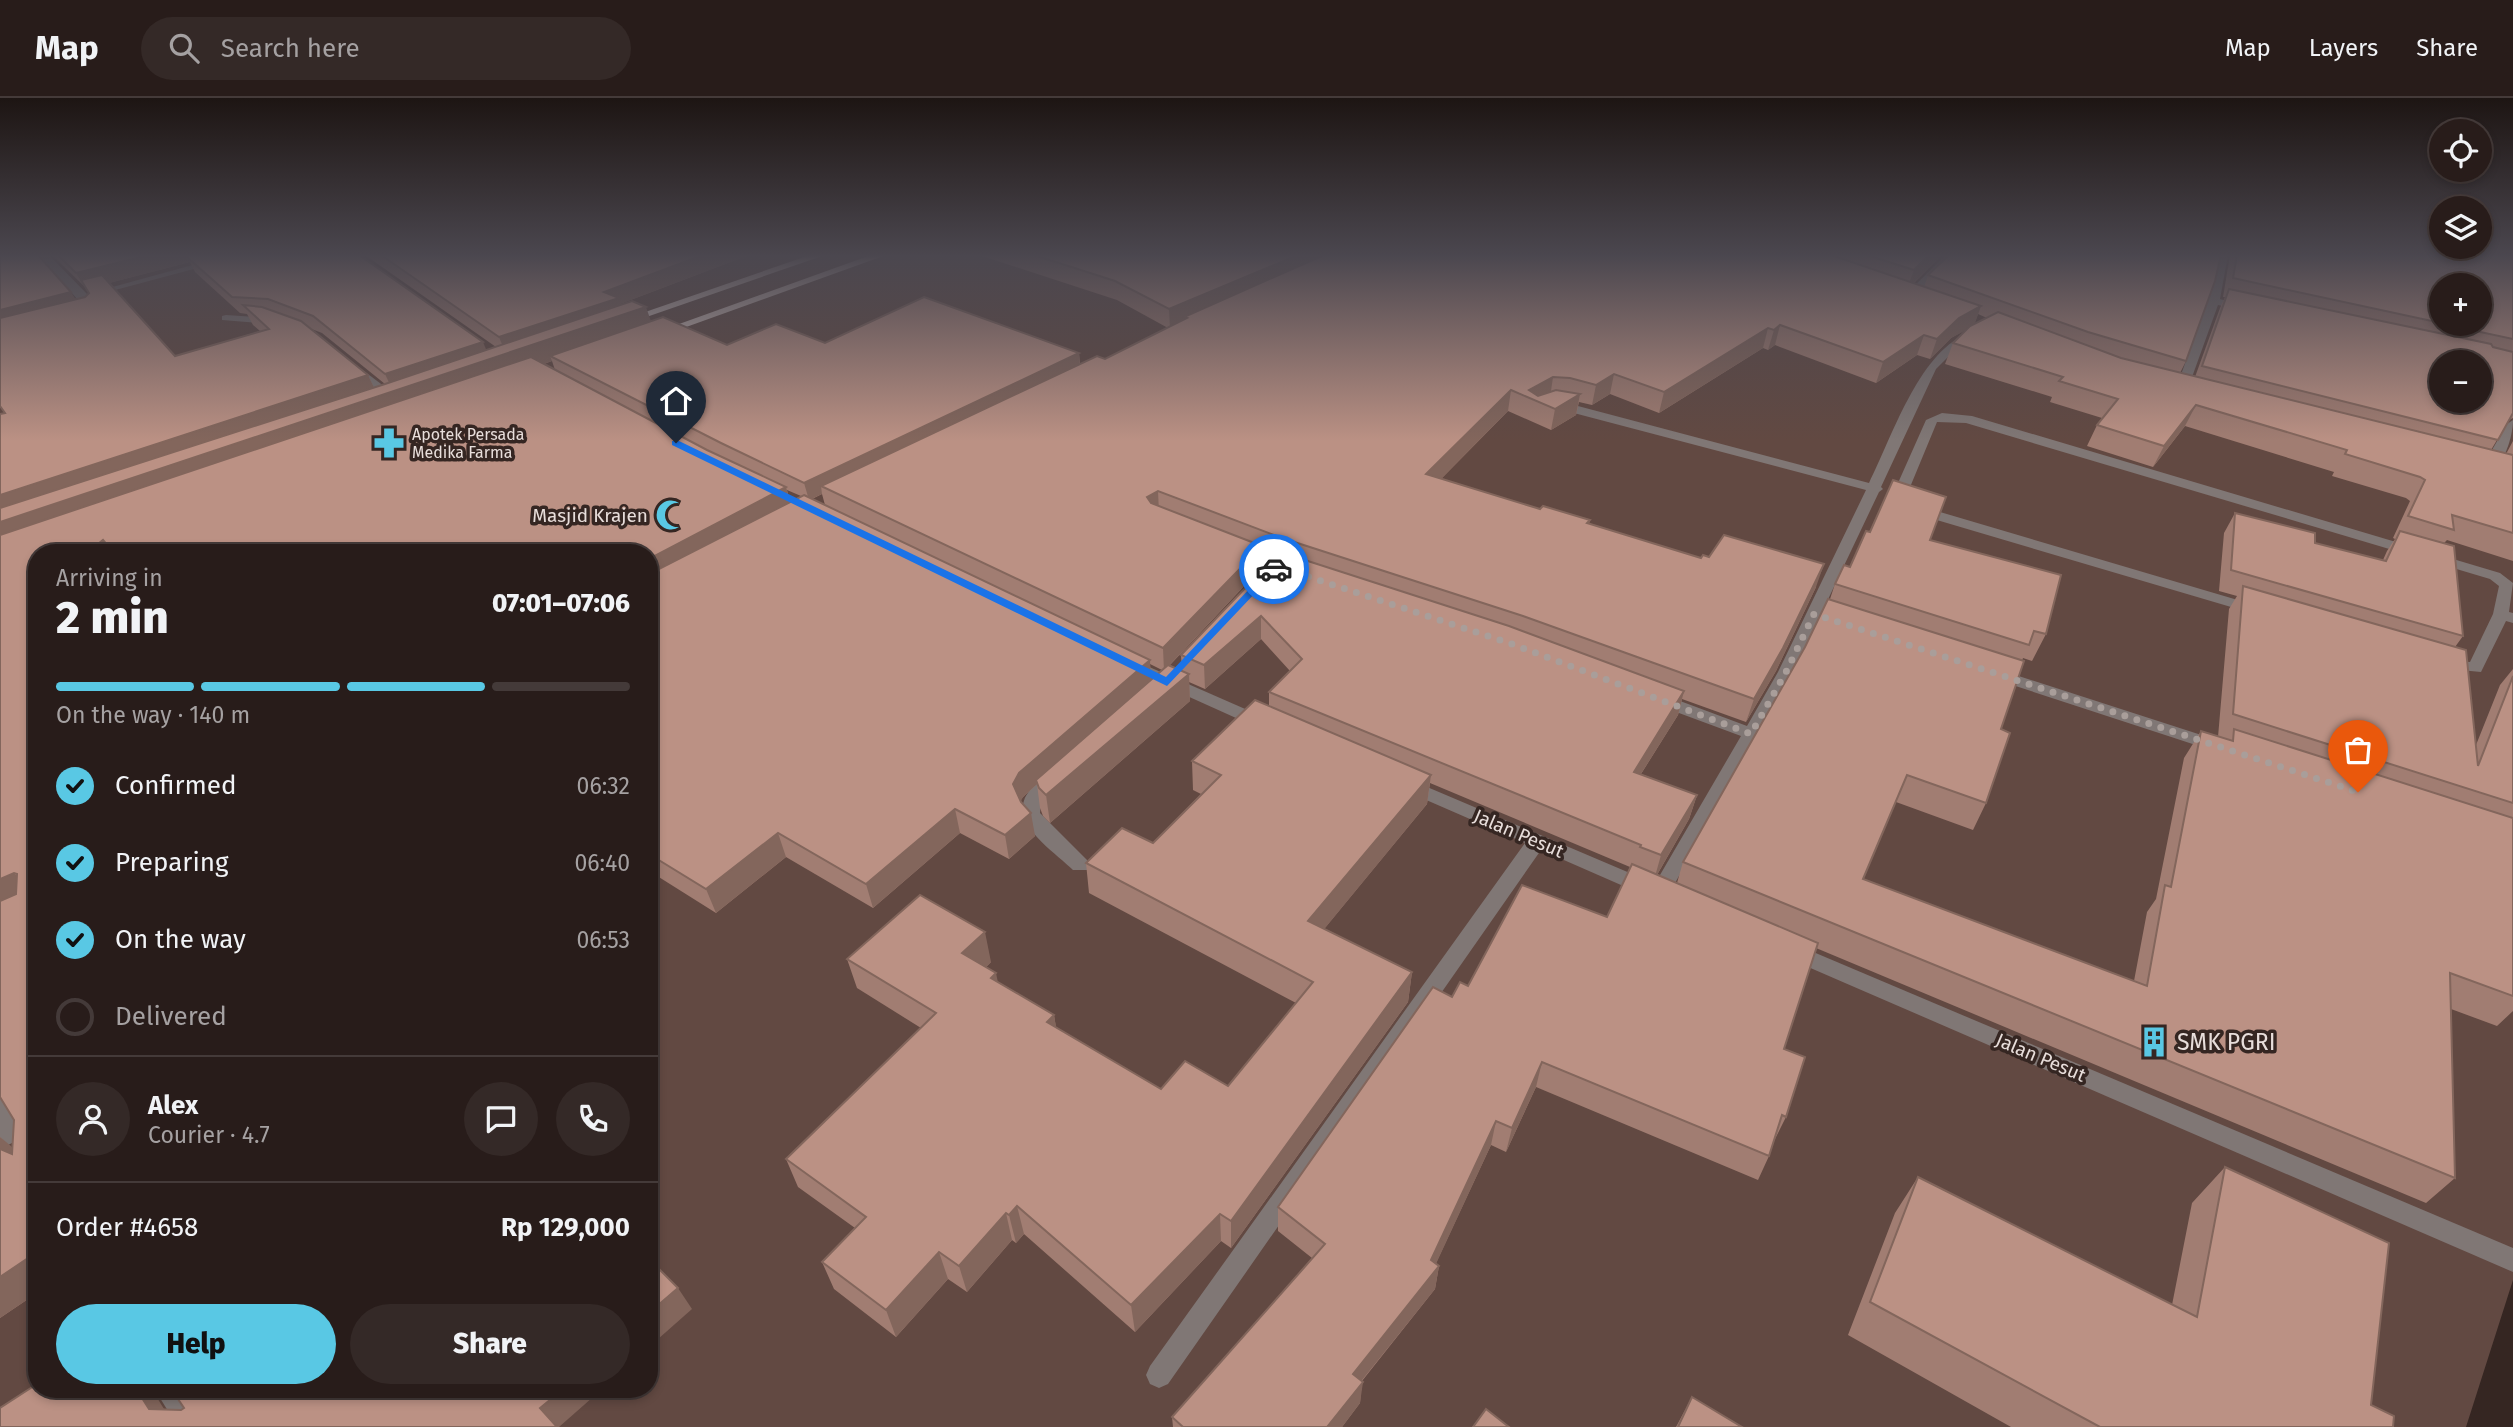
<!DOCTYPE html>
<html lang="en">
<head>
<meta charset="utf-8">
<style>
	:root { --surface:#281c1a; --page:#342927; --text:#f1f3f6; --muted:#a5a1a2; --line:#443a39; --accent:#59c8e4 }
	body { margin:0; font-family:"Fira Sans",sans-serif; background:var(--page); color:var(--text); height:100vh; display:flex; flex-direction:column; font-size:26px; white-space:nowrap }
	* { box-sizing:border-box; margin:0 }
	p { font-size:23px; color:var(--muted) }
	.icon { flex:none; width:38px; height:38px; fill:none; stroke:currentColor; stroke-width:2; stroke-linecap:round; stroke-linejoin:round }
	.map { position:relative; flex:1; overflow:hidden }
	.side { position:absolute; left:28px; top:446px; width:630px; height:854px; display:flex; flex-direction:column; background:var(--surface); border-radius:28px; box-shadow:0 4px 10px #0003,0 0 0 2px var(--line) }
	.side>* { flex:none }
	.fabs { position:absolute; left:2429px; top:21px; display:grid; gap:14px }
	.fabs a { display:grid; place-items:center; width:63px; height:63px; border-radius:50%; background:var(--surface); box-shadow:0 4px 10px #0003,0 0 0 2px var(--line); font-size:35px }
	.pin { position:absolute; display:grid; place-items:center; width:60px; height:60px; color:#fff; margin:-72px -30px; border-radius:50% 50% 50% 0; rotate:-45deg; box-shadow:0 0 7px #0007 }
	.pin .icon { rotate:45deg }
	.courier { position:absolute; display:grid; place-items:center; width:70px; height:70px; margin:-35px; border:5px solid #1a73e8; border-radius:50%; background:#fff; color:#222; box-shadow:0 2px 9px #0007 }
	.summary em { font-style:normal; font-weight:800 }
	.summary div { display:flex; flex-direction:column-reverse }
	.summary { display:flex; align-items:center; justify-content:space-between; height:119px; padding:0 28px }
	h1 { font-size:46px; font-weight:800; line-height:52px }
	.bar { display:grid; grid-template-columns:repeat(4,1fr); gap:10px 7px; align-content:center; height:84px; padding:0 28px }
	.bar i { height:9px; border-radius:5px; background:var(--line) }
	.bar .current { background:var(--accent) }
	.bar p { grid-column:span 4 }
	.line { display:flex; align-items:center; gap:18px; padding:0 28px; border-top:2px solid var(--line) }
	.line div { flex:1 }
	.round { display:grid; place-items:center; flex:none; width:74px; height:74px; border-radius:37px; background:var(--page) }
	ol { padding:0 28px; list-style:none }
	li { display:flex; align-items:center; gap:21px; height:77px }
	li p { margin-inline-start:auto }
	li .icon { padding:7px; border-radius:50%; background:var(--accent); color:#111; stroke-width:4 }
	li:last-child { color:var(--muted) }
	li i { width:38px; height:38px; border:4px solid var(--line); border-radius:50% }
	.cta { display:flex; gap:14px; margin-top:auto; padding:14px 28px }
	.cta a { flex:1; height:80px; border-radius:42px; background:var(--accent); color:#111; font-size:28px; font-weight:800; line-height:80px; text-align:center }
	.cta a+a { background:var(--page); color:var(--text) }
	header { display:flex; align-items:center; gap:42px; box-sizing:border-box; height:98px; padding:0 35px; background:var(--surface); border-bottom:2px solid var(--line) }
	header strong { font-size:33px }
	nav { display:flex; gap:38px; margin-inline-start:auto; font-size:24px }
	.search { width:490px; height:63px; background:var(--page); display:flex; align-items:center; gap:18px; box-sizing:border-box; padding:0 24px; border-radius:38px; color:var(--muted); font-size:26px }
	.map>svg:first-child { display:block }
	.green { fill:#624942; fill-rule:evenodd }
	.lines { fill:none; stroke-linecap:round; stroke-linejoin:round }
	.minor { fill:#807775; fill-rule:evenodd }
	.major { fill:#d6c5c0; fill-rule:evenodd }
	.wall { fill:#a17d72; fill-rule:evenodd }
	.shaded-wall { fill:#83665c }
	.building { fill:#bb9184; stroke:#83665c; stroke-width:2; fill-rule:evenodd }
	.route { fill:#1a73e8 }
	.done { stroke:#a99e9a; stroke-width:7; stroke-dasharray:0 12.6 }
	.labels { text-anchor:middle; stroke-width:7; stroke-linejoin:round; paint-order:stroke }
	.far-poi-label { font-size:16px; fill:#e8dedb; stroke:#352622; text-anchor:start }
	.poi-label { font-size:19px; fill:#e8dedb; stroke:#352622; text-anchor:end }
	.street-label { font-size:19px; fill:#e8dedb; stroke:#352622 }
	.near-poi-label { font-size:23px; fill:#e8dedb; stroke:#352622; text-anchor:start }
</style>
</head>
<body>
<header>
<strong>Map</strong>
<div class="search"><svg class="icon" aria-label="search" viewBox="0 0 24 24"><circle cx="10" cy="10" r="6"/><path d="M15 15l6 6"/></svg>Search here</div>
<nav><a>Map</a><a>Layers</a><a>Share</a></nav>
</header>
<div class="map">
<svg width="2513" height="1329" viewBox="0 0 2513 1329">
	<rect width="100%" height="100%" fill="#352622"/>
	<path class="green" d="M0,157H2513V1182L2466,1329H0ZM2441,187H2480V226H2441ZM2441,264H2480V303H2441ZM37,455H649V1292H37Z"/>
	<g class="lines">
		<g class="minor">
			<polygon points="38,157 49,157 87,196 229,157 246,157 89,199 99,212 89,219 83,216 87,212"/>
			<polygon points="1946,157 1957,157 1914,200 1906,200 1906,196"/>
			<polygon points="2218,157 2228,157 2220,201 2251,210 2245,213 2218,207 2187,293 2185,296 2177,296 2175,293 2208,203"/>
			<polygon points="226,217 271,220 277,223 271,226 222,222 222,218"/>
			<path d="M1966,236L1976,238L1961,246L1936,271L1881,389L1883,391L1879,394L1822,514L1847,522L1849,525L1841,530L1818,523L1794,574L1666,801L1659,803L1652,801L1650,794H1637L1541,752L1168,1286L1159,1290L1150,1286L1146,1277L1150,1268L1525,745L1401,691L1398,687L1401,683H1413L1651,784L1653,789L1741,638L1652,605L1650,601L1652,597H1664L1747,628L1778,574L1866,392L1551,309V303H1559L1869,385C1892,339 1918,257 1966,236Z"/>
			<polygon points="352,264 397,298 397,304 389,304 348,271 348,265"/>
			<polygon points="1942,315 1972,318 2500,475 2513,485 2509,514 2513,515 2513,525 2506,523 2481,574 2439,570 2437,566 2439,562 2470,564 2493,516 2499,488 2490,481 1966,325 1937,324 1908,394 1913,406 2258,508 2261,511 2253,516 2248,514 1903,412 1896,404 1894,394 1926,322"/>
			<path d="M2513,322C2513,338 2504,369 2488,375L2483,374L2481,371L2507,326Z"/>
			<polygon points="1239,449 1297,470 1299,473 1297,476 1287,476 1234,456 1232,453"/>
			<polygon points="1131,561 1268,621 1270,625 1268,629 1256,629 1125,570 1123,566 1125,562"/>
			<polygon points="1994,570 2223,644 2226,648 2223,652 2211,652 1988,579 1986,575 1988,571"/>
			<path d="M1055,675L1064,681L1041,703L1040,715L1087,762L1089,767L1087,772H1073C1053,752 1002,721 1032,690C1039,684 1046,677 1055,675Z"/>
			<polygon points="1792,845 2513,1150 2513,1174 1785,859 1782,853 1785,847"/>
			<polygon points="0,994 8,997 37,1045 37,1076 29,1073 12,1045 0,1051"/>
			<polygon points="155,1292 183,1292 207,1329 178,1329"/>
		</g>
		<g class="major">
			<polygon points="810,157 825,157 632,224 622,222"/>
			<polygon points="871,157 886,157 664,237 654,235"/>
		</g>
	</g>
	<g class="wall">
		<path d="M52,157H359L486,252L496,249L365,157H749L620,206L621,207L651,223L727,247L825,245L1079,255L1080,266L1105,261L1168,230L1117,202L979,157H1942L1914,185L1924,189L1928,177L2186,263L2180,275L2195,279L2220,210L2225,199H2223L2230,157H2513V320L2509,322L2491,352L2506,356L2513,343V463L2447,442L2444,445L2463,538L2455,549L2476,647L2500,587L2513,571V913L2497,928L2451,911L2455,1080L2426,1105L1816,850L1784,951L1786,1019L1774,1043L1769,1058L1758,1082L1536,989L1506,1054L1491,1047L1436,1165L1439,1168L1435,1191L1362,1283L1360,1305L1342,1329H1173L1172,1319L1312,1160L1278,1133V1109L1452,899L1468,888L1607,819L1630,769L1430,685L1427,706L1324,831L1412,874L1408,904L1231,1150L1221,1143L1135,1234L1024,1136L1016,1145L1012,1142L967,1194L948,1181L896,1239L834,1191L822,1164L855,1130L798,1089L786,1061L921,930L857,890L847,861L991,864L986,869L998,884L1054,917L1056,930L1161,991L1228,988L1296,905L1089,795L1086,765L1153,745L1201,696L1193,692L1192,663L1269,608V594L1290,573L1261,541L1205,591L1189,584L1190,603L1050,725L1043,718L1040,710L1037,686L1023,699L1020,703L1035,738L1009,761L960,735L873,810L786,759L716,815L654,776L649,779V455H37V1195L0,1220V1039L13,1051L14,1022L5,315L75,201L85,199L89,195L87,191ZM190,164L195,174L240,215L247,216L253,227L260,233L175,258L109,185ZM1978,216L1987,220L1974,226ZM309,230L322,235L385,286L374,290L368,277ZM1967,231L1953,245L1945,266L2052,299L2050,304L2102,320L2097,327L2087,348L2153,369L2185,328L2334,374L2332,378L2406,400L2410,403L2393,440L2395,441L2387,453L2383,462L2315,445L2235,415L2224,435L2219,493L2237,498L2229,511L2218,639L2201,633L2184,660L2156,801L2147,814L2134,883L1863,781L1896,704L1973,732L1986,705L2001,631L2022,563L2023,560L2032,563L2046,536L1930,442L1850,469L1835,486L1830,501L1805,549L1683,764L1677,785L1657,777L1689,721L1697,697L1641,676L1678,617L1682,601L1746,624L1776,573L1816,489L1701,460L1589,426L1590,422L1540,411L1441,381L1508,313L1551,332L1576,317L1579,304L1592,307L1610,296L1659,315L1763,250L1768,252L1775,247L1876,285L1917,257L1930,261L1951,240ZM552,263L555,272L544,266ZM787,392L801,398L790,404ZM822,396L825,407L812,401ZM1261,455L1275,460L1181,557L1182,573L1170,567L1261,470ZM1150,566L1162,572L1151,582Z"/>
		<polygon points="2225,1069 2371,1307 2393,1329 2011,1329 1848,1237 1895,1115 1918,1079 2172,1207 2192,1105"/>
		<polygon points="1692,1299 1742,1329 1676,1329"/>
	</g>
	<g class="shaded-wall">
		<polygon points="149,157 219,157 186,158 190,164 86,191 76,175"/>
		<polygon points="703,157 749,157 620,206 624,216 506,256 499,239 604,194"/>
		<polygon points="1298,157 1342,157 1187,220 1184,219 1184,224 1170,231 1169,211"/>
		<polygon points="1929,157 1942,157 1907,191 1914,172"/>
		<polygon points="71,194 81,210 0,231 0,212"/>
		<polygon points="1981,208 1974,228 1951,240 1930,261 1937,241 1959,220"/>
		<polygon points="646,209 653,229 550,258 552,263 0,452 0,397 368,277 378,298"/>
		<polygon points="1780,227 1775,247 1768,252 1774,232"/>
		<polygon points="1768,230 1763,250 1659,315 1664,294"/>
		<polygon points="1924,237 1917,257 1876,285 1883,264"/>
		<polygon points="483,244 490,261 393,293 385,276"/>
		<polygon points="1079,255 1080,271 821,388 822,396 809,402 804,385"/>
		<polygon points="1614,276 1610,296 1592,307 1596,287"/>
		<polygon points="1553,279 1550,300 1541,305 1529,292"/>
		<polygon points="1511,292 1508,313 1424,398 1426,376"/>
		<polygon points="1580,296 1576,317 1551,332 1555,311"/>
		<polygon points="2196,307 2185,328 2153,369 2164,348"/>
		<polygon points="786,389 792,411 649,488 649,461"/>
		<polygon points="1158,393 1159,415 1148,420 1147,399"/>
		<polygon points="103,442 112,455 87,455"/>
		<polygon points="1262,448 1261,470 1164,573 1163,550"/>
		<polygon points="1824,466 1816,489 1776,573 1746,624 1754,601"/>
		<polygon points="1261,518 1261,541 1205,591 1204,567"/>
		<polygon points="1150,562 1151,586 1036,682 1037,686 1023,699 1017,710 1013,686 1019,675"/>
		<polygon points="1189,576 1190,603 1050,725 1046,697"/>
		<polygon points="1684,593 1678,617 1627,698 1634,674"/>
		<polygon points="1431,677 1427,706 1307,852 1308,823"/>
		<polygon points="1697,697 1689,721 1654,782 1661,757"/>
		<polygon points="955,711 960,735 873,810 866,786"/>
		<polygon points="1031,715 1035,738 1009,761 1005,737"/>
		<polygon points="778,735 786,759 716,815 706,791"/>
		<polygon points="649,765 654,776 649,779"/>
		<polygon points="14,775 36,799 0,814 0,781"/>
		<polygon points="985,834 991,864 969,885 962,855"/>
		<polygon points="1412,874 1408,904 1231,1150 1231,1123"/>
		<polygon points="996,875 1002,904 991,880"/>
		<polygon points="1054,917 1059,946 1047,924"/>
		<polygon points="1542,964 1536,989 1506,1054 1512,1030"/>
		<polygon points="1496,1023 1491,1047 1429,1181 1439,1168 1435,1191 1350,1297 1353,1276 1431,1162"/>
		<polygon points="0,1039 11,1048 27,1074 0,1051"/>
		<polygon points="1017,1108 1024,1136 1016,1145 1009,1117"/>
		<polygon points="1006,1115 1012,1142 967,1194 959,1168"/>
		<polygon points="1220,1116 1221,1143 1135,1234 1131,1207"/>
		<polygon points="37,1154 37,1195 0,1220 0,1179"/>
		<polygon points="939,1154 948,1181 896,1239 886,1212"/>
		<polygon points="678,1190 692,1211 649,1249 649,1215"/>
		<polygon points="1363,1284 1360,1305 1342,1329 1327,1329"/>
		<polygon points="137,1292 153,1292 153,1293 175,1329 149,1311"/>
		<polygon points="562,1292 601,1292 559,1329 557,1329 540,1310"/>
	</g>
	<g class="building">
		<polygon points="0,157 38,157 71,194 0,212"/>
		<polygon points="58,157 149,157 76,175"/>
		<polygon points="191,157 359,157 483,244 385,276 313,218 268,201 232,199 186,158"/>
		<polygon points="381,157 703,157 604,194 619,200 499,239"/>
		<polygon points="1034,157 1298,157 1169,211 1115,183"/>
		<polygon points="1324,157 1831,157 1981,208 1959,220 1937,241 1924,237 1883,264 1780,227 1774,232 1768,230 1664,294 1614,276 1596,287 1570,280 1553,279 1529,292 1538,298 1556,292 1580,296 1555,311 1511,292 1426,376 1540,411 1543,408 1590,422 1587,425 1701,460 1703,457 1709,459 1724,437 1824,466 1783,550 1754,601 1523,518 1282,440 1158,393 1147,399 1151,405 1262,448 1163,550 821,388 1097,258 1105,261 1187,220 1184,219"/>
		<polygon points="1867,157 1929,157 1914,172"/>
		<polygon points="1949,157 2221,157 2215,183 2186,263 2088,234 1928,177"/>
		<polygon points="2237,157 2513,157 2513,241 2443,226 2480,226 2480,187 2441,187 2441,225 2233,180"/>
		<polygon points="102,177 175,258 269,231 243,207 262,209 301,223 368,277 0,397 0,316 5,315 0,308 0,220 85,199 89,195 81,182"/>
		<path d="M2229,191L2491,246L2493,249L2513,254V315L2498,342L2202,268ZM2441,264H2480V303H2441Z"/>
		<polygon points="924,199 1079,255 804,385 721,345 550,258 663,219 727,247 776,226 825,245"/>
		<polygon points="632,203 646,209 0,424 0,410 385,286"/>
		<polygon points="1998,214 2121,260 2513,357 2513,435 2452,417 2454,432 2408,418 2425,382 2420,379 2345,356 2347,352 2196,307 2164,348 2097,327 2118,301 2059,283 2063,279 1953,245 1970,228"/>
		<polygon points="531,259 707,352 786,389 649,461 649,455 114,455 103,442 87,455 37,455 37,1154 0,1179 0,1051 12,1056 14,1022 0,999 0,803 16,796 17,776 14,775 0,781 0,437"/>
		<polygon points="1893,382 1946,399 1930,442 2061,477 2046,536 2034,533 2029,547 1835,486 1844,467 1850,469 1866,433 1870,434"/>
		<polygon points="804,397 1150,562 1019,675 1013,686 1021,704 1031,715 1005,737 955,711 866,786 778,735 706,791 649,756 649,476"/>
		<polygon points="2235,415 2315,435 2315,445 2386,463 2400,433 2454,448 2463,538 2231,472"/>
		<polygon points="1280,454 1509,528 1684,593 1634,674 1697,697 1661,757 1640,749 1641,747 1269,594 1302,561 1261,518 1204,567 1181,557"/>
		<polygon points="2243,488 2466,552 2478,668 2513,578 2513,705 2233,616"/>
		<polygon points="1828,501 2024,563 2001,631 2010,635 1986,705 1907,677 1863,781 2147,888 2165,787 2171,789 2201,633 2233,643 2234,631 2513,720 2513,898 2450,875 2455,1080 1683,764 1805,549"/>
		<polygon points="1168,567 1189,576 1046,697 1039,690 1036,682"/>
		<polygon points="1255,602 1431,677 1308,823 1412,874 1231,1123 1220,1116 1131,1207 1017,1108 1009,1117 1006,1115 959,1168 939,1154 886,1212 822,1164 866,1119 786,1061 936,915 847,861 920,797 985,834 962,855 996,875 991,880 1054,917 1047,924 1161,991 1185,963 1228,988 1313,884 1086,765 1122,730 1153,745 1221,677 1192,663"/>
		<polygon points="1632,766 1818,845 1784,951 1805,959 1786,1019 1782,1017 1769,1058 1542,964 1512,1030 1496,1023 1431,1162 1439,1168 1353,1276 1363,1284 1327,1329 1183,1329 1172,1319 1325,1146 1278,1109 1433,889 1452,899 1460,884 1468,888 1522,787 1607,819"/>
		<polygon points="2225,1069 2389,1145 2371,1307 2394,1318 2393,1329 2100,1329 1870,1204 1918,1079 2197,1219"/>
		<polygon points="649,1161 678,1190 649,1215"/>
		<polygon points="37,1286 37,1292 137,1292 149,1311 181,1312 184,1310 172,1292 562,1292 540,1310 557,1329 0,1329 0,1310"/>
		<polygon points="1692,1299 1742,1329 1678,1329"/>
		<polygon points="1486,1311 1509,1329 1473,1329"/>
	</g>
	<linearGradient id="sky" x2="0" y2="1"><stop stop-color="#1d1513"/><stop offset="0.46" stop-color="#4b474f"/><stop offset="1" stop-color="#4b474f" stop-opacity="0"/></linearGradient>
	<rect width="2513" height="343" fill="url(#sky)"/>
	<polygon class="route" points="672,343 679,343 1166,579 1270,469 1278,471 1167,588 672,347"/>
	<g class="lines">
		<polyline class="done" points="1274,471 1276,468 1512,546 1751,636 1786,574 1814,516 2358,694"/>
	</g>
	<defs>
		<g id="pharmacy-bare" transform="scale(2.415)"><path d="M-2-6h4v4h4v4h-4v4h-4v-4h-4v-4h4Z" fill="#59c8e4" stroke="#352622" stroke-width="2.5" paint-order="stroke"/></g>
		<g id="mosque-bare" transform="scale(2.415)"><path d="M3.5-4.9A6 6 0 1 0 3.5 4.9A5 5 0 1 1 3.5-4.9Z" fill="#59c8e4" stroke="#352622" stroke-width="2.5" paint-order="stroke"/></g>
		<g id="building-bare" transform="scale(2.415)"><path d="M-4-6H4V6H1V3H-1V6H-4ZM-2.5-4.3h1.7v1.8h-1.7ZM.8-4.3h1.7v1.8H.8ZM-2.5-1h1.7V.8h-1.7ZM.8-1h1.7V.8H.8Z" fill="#59c8e4" stroke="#352622" stroke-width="2.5" paint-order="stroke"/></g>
	</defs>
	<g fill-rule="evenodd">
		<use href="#pharmacy-bare" x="389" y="345"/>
		<use href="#mosque-bare" x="671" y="417"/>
		<use href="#building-bare" x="2154" y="944"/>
	</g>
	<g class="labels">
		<g class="far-poi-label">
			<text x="412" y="342">Apotek Persada<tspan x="412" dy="18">Medika Farma</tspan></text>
		</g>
		<g class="poi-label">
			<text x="648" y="424">Masjid Krajen</text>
		</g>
		<g class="street-label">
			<text transform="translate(1519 735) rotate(23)" y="7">Jalan Pesut</text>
			<text transform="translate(2041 959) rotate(23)" y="7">Jalan Pesut</text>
		</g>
		<g class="near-poi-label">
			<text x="2177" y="952">SMK PGRI</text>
		</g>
	</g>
</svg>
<div class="fabs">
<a><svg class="icon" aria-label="locate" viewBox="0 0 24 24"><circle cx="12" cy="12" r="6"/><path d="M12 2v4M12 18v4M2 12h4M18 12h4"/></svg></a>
<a><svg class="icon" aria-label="layers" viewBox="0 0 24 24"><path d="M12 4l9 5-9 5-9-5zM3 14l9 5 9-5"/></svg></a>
<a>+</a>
<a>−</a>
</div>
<div class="pin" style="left:2358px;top:694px;background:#ea580c"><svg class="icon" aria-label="bag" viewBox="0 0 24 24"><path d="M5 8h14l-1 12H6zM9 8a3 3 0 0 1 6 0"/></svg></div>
<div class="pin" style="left:676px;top:345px;background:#1f2937"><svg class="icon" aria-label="home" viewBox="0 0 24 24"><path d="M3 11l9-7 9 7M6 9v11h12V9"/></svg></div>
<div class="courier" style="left:1274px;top:471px"><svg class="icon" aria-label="car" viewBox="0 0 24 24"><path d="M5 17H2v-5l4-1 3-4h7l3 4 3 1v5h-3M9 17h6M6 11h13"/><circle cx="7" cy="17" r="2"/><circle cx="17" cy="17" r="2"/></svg></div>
<section class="side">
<div class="summary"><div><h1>2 min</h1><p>Arriving in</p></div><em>07:01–07:06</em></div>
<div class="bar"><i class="current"></i><i class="current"></i><i class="current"></i><i></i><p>On the way · 140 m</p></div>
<ol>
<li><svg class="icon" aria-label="check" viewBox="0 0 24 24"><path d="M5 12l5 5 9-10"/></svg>Confirmed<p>06:32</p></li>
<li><svg class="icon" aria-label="check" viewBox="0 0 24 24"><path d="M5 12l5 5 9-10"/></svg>Preparing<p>06:40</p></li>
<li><svg class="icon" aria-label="check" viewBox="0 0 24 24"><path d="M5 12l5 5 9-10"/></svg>On the way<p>06:53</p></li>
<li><i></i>Delivered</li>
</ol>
<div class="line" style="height:126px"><a class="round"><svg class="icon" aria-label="person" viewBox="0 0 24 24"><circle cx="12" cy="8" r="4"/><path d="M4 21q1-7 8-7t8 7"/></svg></a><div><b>Alex</b><p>Courier · 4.7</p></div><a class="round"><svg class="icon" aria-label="chat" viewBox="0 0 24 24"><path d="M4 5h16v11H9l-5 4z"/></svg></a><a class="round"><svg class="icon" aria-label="phone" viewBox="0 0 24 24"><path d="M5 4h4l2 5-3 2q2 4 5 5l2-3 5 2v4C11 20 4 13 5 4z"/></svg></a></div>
<div class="line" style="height:91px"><div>Order #4658</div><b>Rp 129,000</b></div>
<div class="cta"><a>Help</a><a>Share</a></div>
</section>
</div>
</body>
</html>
